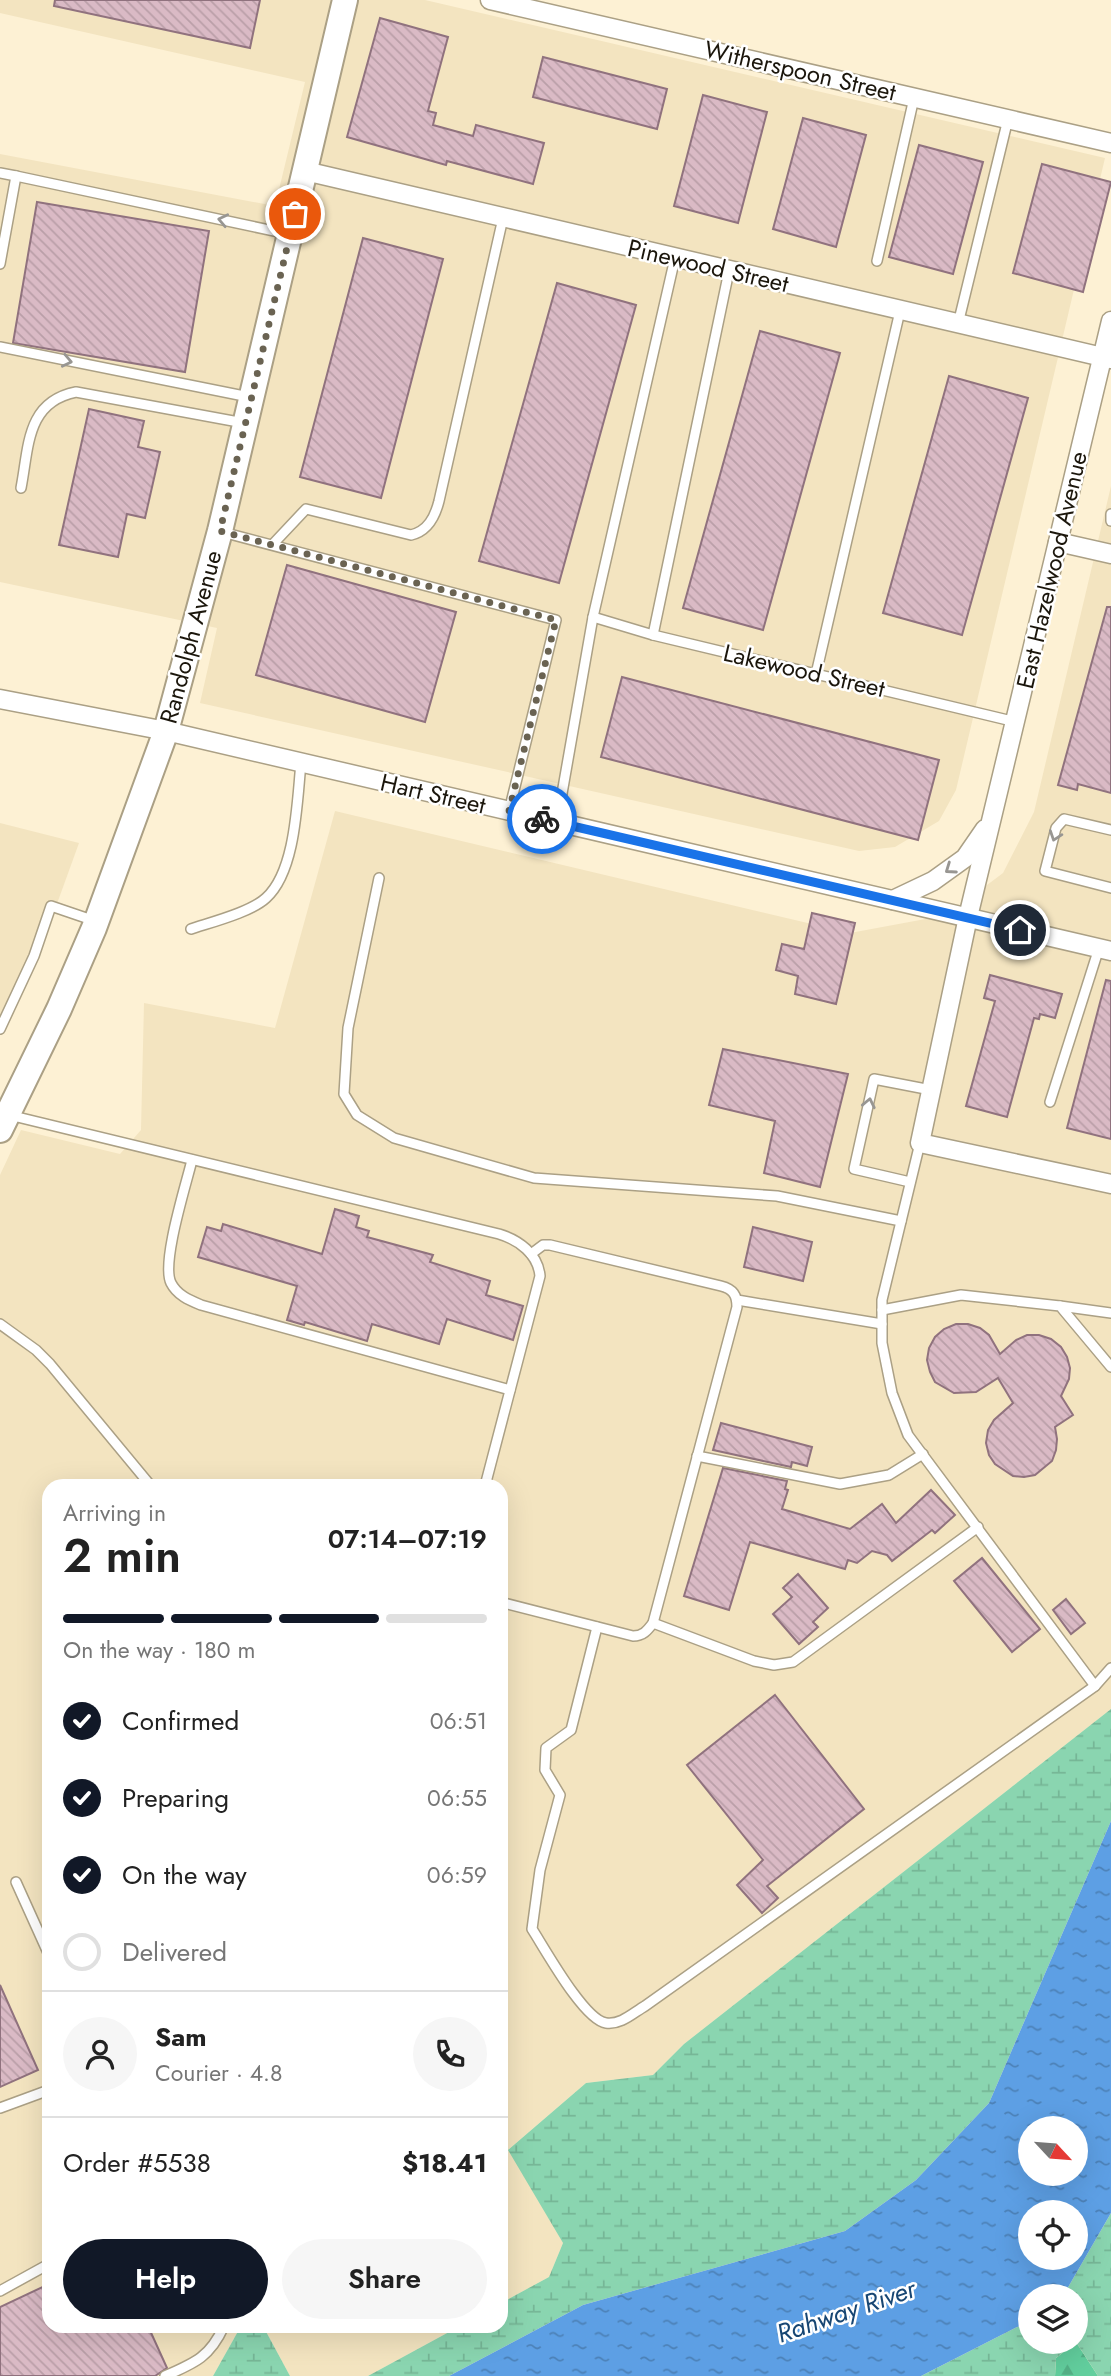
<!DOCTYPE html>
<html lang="en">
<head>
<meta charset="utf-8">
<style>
	:root { --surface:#fff; --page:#f6f6f6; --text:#222; --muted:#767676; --line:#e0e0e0; --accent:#111827 }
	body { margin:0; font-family:Jost,sans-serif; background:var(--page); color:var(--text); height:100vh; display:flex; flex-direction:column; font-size:26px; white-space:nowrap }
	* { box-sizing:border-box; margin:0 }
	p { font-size:23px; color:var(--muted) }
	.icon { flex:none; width:38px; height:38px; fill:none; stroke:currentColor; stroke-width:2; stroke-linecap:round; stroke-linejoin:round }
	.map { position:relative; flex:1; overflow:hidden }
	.details { position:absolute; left:42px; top:1479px; width:466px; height:854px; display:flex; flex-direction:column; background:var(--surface); border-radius:21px; box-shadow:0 7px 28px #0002 }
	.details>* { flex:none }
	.needle { width:46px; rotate:116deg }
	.tools { position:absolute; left:1018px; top:2116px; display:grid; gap:14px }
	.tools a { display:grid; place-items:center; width:70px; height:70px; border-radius:50%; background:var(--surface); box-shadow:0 7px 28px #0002; font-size:35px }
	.pin { position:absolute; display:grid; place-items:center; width:60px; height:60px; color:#fff; margin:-30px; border:4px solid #fff; border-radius:50%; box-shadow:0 2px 7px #0007 }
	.courier { position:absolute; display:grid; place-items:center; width:70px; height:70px; margin:-35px; border:5px solid #1a73e8; border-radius:50%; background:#fff; color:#222; box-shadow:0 2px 9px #0007 }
	.summary em { font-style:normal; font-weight:600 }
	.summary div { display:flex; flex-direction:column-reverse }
	.summary { display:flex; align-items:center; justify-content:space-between; height:119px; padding:0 21px }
	h1 { font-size:46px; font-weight:600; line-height:52px }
	.bar { display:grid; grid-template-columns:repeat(4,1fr); gap:10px 7px; align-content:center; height:84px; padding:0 21px }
	.bar i { height:9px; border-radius:5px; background:var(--line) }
	.bar .on { background:var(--accent) }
	.bar p { grid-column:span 4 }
	.line { display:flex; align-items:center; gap:18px; padding:0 21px; border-top:2px solid var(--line) }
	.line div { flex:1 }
	.round { display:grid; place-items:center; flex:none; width:74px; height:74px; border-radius:37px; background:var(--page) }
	ol { padding:0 21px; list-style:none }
	li { display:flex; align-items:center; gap:21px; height:77px }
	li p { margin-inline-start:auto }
	li .icon { padding:7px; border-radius:50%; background:var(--accent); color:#fff; stroke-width:4 }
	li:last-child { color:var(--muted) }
	li i { width:38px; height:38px; border:4px solid var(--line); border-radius:50% }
	.primary-button { display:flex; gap:14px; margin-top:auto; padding:14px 21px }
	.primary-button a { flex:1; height:80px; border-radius:42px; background:var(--accent); color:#fff; font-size:28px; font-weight:600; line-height:80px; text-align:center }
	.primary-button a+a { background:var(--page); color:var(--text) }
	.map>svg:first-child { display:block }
	.built { fill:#f3e4c0 }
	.forest { fill:url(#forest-firs) }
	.wetland { fill:url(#wetland-marsh) }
	.water { fill:url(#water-ripples); fill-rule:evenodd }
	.building { fill:url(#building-back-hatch); stroke:#90727e; stroke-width:2 }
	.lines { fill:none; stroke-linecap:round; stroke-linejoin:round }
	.lane-casing { stroke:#aba085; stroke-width:12 }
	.street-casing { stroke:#aba085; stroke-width:21 }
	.secondary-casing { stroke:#aba085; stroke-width:28 }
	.lane { stroke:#fff; stroke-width:9 }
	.street { stroke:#fff; stroke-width:18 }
	.secondary { stroke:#fff; stroke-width:24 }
	.oneway { stroke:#989692 }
	.done { stroke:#6a6352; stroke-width:7; stroke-dasharray:0 12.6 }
	.route { stroke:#1a73e8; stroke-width:9 }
	.labels { text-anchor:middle; stroke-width:5; stroke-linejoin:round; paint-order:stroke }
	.street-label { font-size:24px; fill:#1b160c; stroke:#fff }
	.water-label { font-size:26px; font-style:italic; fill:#174673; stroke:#fff }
</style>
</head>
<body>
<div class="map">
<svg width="1111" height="2376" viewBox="0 0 1111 2376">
	<defs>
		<pattern id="forest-firs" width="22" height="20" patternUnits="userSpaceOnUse" patternTransform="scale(1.75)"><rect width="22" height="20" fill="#62cf9e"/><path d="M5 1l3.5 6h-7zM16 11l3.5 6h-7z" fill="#54b187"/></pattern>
		<pattern id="wetland-marsh" width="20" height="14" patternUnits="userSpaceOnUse" patternTransform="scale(1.75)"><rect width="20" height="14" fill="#8ad5b0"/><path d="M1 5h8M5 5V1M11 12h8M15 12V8" fill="none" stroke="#76b696"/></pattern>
		<pattern id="water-ripples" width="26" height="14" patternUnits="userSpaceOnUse" patternTransform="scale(1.75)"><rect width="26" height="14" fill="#5d9fe4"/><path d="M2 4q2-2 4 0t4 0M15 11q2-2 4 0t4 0" fill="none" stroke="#4c81b7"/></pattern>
		<pattern id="building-back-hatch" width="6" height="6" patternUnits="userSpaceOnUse" patternTransform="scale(1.75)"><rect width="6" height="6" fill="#dabac5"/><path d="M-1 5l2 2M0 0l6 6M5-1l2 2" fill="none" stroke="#ba9fa8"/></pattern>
	</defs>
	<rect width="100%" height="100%" fill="#fdf1d4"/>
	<g class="built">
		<polygon points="0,0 425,0 1105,158 956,790 939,821 895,847 859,851 200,703 217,628 0,582 0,154 275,206 305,82 0,13"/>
		<polygon points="1111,486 1111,1709 684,2044 653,2075 586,2083 509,2149 563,2243 549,2277 501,2303 500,1486 49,1486 49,2326 241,2326 213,2376 0,2376 0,1175 21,1130 120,1154 141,1130 144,1003 275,1028 335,811 850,933 947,915 1003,873 1034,812"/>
		<polygon points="0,823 79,843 46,934 0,1027"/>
		<polygon points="263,2326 460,2326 368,2376 290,2376"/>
	</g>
	<polygon class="forest" points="1076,2342 1098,2376 1055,2376 1056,2358"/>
	<g class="wetland">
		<polygon points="1111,1709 1111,1821 989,2103 916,2180 845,2231 583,2305 449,2376 368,2376 460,2326 500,2326 501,2303 549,2277 563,2243 508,2150 586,2083 653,2075 684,2044"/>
		<polygon points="1111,2213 1111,2376 1098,2376 1076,2342 1056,2358 1055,2376 921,2376 1031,2320 1031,2342 1076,2342 1076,2296 1063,2296"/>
		<polygon points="241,2326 263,2326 290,2376 213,2376"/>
	</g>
	<path class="water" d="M1111,1821V2213L1063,2296H1031V2320L921,2376H449L583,2305L845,2231L916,2180L989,2103ZM1031,2128H1076V2174H1031ZM1031,2212H1076V2258H1031Z"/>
	<g class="building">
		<polygon points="55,0 260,0 250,48 54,6"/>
		<polygon points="380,18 448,37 428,111 436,113 433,125 473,136 476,125 544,143 533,184 447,161 446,165 347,137"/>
		<polygon points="543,57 667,89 657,129 533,97"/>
		<polygon points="703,95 767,112 738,223 674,206"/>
		<polygon points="803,118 866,135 836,247 773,229"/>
		<polygon points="919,145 983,162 953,274 889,257"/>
		<polygon points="1042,164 1111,182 1083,292 1013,273"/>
		<polygon points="37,202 209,231 185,372 13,343"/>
		<polygon points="363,238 443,259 381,498 300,477"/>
		<polygon points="557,283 636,305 559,583 479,561"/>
		<polygon points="760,331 840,353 763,630 683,608"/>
		<polygon points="949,376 1028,398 962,635 883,613"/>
		<polygon points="89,409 144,421 138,447 160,452 145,518 127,514 118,557 59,545"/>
		<polygon points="287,565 456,612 425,722 256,675"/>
		<polygon points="1107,607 1111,607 1111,793 1078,784 1077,790 1058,785"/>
		<polygon points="622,677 939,760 918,840 601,757"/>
		<polygon points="812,913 855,923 836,1004 795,994 798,976 776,970 782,944 804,949"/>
		<polygon points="990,975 1062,994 1055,1018 1040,1014 1039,1019 1034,1018 1007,1117 966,1106 995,1001 984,998"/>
		<polygon points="1106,980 1111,981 1111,1139 1067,1128"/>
		<polygon points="723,1049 848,1074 820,1187 764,1173 775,1121 709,1105"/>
		<polygon points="335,1209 359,1216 356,1227 369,1231 367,1237 433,1255 430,1262 490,1281 486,1295 523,1306 513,1340 447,1319 439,1344 372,1324 367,1341 305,1322 304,1325 287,1320 297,1286 198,1257 207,1227 221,1231 223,1224 322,1254"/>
		<polygon points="753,1227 812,1242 803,1281 744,1267"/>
		<polygon points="956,1324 968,1324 980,1328 989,1335 1000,1354 1016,1340 1027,1335 1039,1335 1051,1339 1061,1347 1067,1357 1070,1368 1069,1379 1061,1396 1073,1415 1055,1427 1057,1439 1056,1450 1052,1461 1035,1475 1024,1477 1013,1476 995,1464 989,1455 986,1443 988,1430 994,1420 1013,1403 998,1378 976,1392 954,1393 935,1382 930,1372 927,1360 929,1348 935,1337 944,1329"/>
		<polygon points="721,1423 812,1447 807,1466 792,1462 791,1467 713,1450"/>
		<polygon points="723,1468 787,1481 785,1489 788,1490 782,1509 850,1529 882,1504 896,1523 931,1490 955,1515 935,1533 932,1530 892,1561 887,1555 872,1551 857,1563 848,1560 845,1569 750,1542 729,1610 684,1596"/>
		<polygon points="982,1558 1040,1629 1012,1652 954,1581"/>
		<polygon points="798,1574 828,1608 813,1622 818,1627 799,1644 773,1614 792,1597 783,1588"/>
		<polygon points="1066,1599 1085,1623 1071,1634 1053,1610"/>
		<polygon points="775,1695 864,1809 767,1886 778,1898 762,1913 737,1885 763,1860 687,1765"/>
		<polygon points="0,1985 38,2070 0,2087"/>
		<polygon points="49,2284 49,2326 148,2326 167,2368 155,2376 0,2376 0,2307"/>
	</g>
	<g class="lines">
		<g class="lane-casing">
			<g id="lane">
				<polyline points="0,173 16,176"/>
				<polyline points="877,261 914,98"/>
				<polyline points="0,264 16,176 288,234"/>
				<polyline points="958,324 1008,119"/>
				<polyline points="0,347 249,397"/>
				<path d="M21,488C29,447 26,402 76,392L244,423"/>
				<polyline points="1111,514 1111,521"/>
				<polyline points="222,532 556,620 509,811"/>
				<path d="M273,544L306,509L411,535C428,531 435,517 439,501L503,218"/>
				<polyline points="593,617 653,635 1016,722"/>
				<polyline points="653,635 729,271"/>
				<polyline points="816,674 900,311"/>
				<polyline points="557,822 593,617 675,258"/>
				<polyline points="1111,830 1064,819 1056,828 1045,871 1111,888"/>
				<polyline points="379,878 348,1028 344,1094 357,1115 394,1138 534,1178 777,1196 901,1221"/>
				<path d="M191,929C212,922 251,912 266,898C296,871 297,801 301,763"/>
				<polyline points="0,1029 34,956 51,906 95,921"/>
				<polyline points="1050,1102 1099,948"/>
				<path d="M9,1115L499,1234C519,1240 538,1254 540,1276L485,1486"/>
				<polyline points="920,1143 882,1300 882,1343 892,1393 908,1435 1095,1686 1111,1668"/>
				<path d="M192,1160C186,1185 161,1263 171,1283C177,1295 189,1300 201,1305L510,1390"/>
				<polyline points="910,1182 854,1169 874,1079 931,1090"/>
				<polyline points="737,1300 882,1324"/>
				<polyline points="1060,1306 1111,1313"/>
				<polyline points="882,1310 961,1295 1060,1306 1111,1367"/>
				<polyline points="0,1324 36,1350 50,1364 151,1486"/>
				<polyline points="697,1456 840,1484 889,1475 923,1454"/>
				<path d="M500,1602L633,1636C643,1636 647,1631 653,1623L737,1307C737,1295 733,1289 721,1286L550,1245H543L531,1254"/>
				<polyline points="653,1623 754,1661 774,1665 793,1662 978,1527"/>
				<path d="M597,1627L571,1730L546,1748L545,1770L560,1795L540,1870L532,1929C545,1949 584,2020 606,2023C621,2025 633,2013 645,2006L1095,1686"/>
				<polyline points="16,1882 49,1955"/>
				<polyline points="0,2108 49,2090"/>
				<polyline points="0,2291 49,2264"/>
				<path d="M165,2376C195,2363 210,2357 224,2326"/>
			</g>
		</g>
		<g class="street-casing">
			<g id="street">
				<polyline points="490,0 1111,143"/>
				<polyline points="305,171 1111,359"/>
				<polyline points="1111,321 968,917 920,1143 1111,1184"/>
				<polyline points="1058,542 1111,554"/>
				<polyline points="0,699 166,731 1111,951"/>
				<polyline points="893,900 933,881 965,858 985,829"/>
			</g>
		</g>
		<g class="secondary-casing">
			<polyline id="secondary" points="0,1130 59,1009 94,928 166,731 220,531 345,0"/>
		</g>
		<use href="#lane" class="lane"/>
		<use href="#street" class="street"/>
		<use href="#secondary" class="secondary"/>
	</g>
	<defs><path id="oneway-chevron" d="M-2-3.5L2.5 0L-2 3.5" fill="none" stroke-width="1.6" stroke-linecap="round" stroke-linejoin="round" transform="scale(1.75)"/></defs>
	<g class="oneway">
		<use href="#oneway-chevron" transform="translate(223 220) rotate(-168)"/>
		<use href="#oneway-chevron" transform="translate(67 361) rotate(12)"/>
		<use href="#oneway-chevron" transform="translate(1055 836) rotate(109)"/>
		<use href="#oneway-chevron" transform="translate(950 869) rotate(145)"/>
		<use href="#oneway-chevron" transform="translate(869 1103) rotate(-78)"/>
	</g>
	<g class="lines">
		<polyline class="done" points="295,214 220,531 556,620 509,811 542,819"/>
		<polyline class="route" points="542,819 1020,930"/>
	</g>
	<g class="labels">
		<g class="street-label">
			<text transform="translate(800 71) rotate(13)" y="8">Witherspoon Street</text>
			<text transform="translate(708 266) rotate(13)" y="8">Pinewood Street</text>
			<text transform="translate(1052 570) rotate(-77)" y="8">East Hazelwood Avenue</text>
			<text transform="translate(191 637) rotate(-75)" y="8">Randolph Avenue</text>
			<text transform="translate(804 671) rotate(13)" y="8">Lakewood Street</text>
			<text transform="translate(433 794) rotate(13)" y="8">Hart Street</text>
		</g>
		<g class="water-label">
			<text transform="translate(846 2311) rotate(-19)" y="9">Rahway River</text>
		</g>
	</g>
</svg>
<div class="tools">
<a><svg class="needle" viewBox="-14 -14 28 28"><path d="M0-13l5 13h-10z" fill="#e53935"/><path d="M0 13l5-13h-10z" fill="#767676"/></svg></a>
<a><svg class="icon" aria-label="locate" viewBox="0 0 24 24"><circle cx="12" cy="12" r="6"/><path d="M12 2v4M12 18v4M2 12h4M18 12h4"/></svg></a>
<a><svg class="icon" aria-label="layers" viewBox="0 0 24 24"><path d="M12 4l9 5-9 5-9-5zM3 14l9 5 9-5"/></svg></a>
</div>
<div class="pin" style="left:295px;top:214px;background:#ea580c"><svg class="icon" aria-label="bag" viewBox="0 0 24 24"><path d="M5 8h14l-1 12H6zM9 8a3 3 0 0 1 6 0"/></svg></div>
<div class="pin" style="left:1020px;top:930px;background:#1f2937"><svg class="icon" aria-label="home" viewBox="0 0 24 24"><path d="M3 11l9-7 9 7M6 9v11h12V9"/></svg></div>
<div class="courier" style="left:542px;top:819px"><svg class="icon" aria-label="bike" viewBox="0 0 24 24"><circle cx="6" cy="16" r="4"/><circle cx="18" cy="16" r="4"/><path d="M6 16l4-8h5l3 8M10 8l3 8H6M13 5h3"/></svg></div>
<section class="details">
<div class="summary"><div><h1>2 min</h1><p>Arriving in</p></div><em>07:14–07:19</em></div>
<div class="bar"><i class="on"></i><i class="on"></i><i class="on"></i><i></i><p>On the way · 180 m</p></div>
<ol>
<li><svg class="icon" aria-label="check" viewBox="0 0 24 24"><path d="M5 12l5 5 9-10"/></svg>Confirmed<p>06:51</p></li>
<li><svg class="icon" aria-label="check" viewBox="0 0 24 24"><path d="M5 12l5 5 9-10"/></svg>Preparing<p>06:55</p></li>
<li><svg class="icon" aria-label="check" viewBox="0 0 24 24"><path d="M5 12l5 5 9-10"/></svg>On the way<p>06:59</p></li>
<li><i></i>Delivered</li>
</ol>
<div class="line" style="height:126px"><a class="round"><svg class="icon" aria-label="person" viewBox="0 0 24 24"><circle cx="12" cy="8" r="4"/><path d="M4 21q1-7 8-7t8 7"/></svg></a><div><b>Sam</b><p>Courier · 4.8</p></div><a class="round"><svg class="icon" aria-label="phone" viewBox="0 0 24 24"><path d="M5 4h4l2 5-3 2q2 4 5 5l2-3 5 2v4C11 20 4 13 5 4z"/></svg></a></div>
<div class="line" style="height:91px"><div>Order #5538</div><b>$18.41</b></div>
<div class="primary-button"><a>Help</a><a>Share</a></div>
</section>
</div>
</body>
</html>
